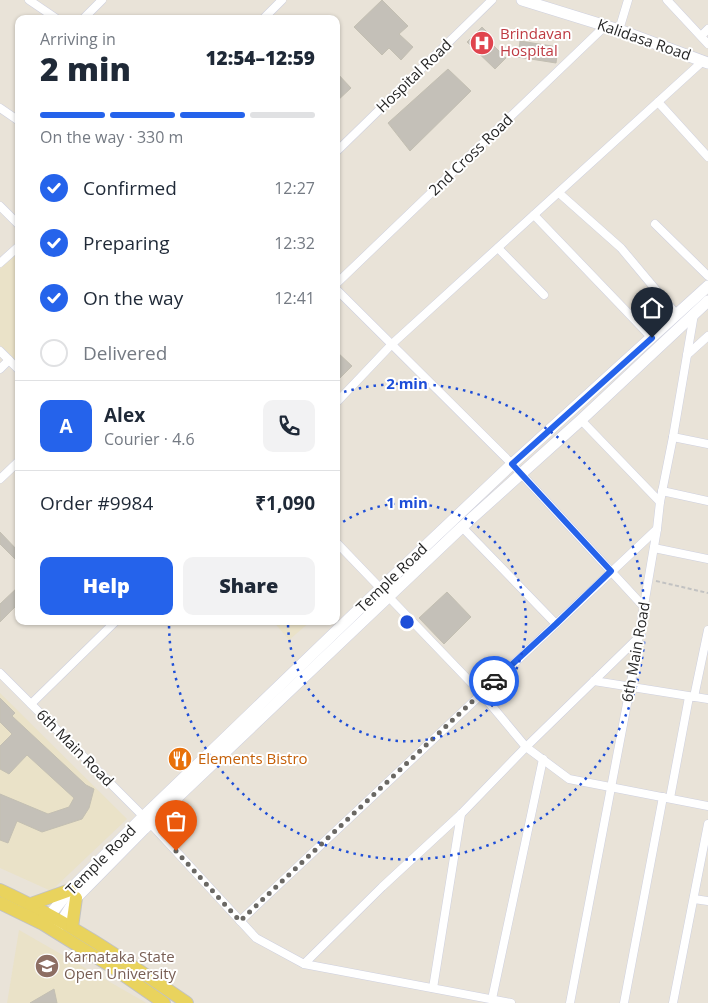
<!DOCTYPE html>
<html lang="en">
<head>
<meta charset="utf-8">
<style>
	:root { --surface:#fff; --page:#f2f2f3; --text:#1f2937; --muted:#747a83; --line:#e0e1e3; --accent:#2563eb }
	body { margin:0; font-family:"Open Sans",sans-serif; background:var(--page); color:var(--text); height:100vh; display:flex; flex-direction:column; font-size:19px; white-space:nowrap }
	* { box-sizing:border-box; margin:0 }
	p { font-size:16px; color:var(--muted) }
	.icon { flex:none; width:28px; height:28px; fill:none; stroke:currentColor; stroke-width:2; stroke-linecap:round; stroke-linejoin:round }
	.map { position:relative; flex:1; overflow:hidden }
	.side { position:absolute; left:15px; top:15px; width:325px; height:610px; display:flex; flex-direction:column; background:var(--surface); border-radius:10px; box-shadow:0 1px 4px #0004 }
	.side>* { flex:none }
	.pin { position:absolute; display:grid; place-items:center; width:42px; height:42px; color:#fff; margin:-51px -21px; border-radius:50% 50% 50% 0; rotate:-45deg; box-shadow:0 0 5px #0007 }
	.pin .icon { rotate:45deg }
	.courier { position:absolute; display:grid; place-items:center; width:50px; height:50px; margin:-25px; border:4px solid #2563eb; border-radius:50%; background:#fff; color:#222; box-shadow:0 1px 6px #0007 }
	.summary em { font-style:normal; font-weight:800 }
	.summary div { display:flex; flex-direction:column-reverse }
	.summary { display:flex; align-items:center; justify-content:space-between; height:85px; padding:0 25px }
	h1 { font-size:32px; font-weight:800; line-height:38px }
	.bar { display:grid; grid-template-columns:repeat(4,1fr); gap:8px 5px; align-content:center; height:60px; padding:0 25px }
	.bar i { height:6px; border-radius:4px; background:var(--line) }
	.bar .on { background:var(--accent) }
	.bar p { grid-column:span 4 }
	.line { display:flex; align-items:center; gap:12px; padding:0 25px; border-top:1px solid var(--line) }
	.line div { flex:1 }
	.round { display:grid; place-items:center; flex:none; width:52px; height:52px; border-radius:10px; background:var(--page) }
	ol { padding:0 25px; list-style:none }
	li { display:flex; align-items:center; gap:15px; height:55px }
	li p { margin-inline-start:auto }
	li .icon { padding:5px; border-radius:50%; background:var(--accent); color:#fff; stroke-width:4 }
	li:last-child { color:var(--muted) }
	li i { width:28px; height:28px; border:2px solid var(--line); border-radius:50% }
	.cta { display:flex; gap:10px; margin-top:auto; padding:10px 25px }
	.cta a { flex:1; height:58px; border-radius:10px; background:var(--accent); color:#fff; font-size:20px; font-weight:800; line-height:58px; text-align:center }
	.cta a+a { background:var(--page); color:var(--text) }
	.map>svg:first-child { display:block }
	.education { fill:#eae2c8 }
	.building { fill:#c4c0b8; stroke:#c3bfb2 }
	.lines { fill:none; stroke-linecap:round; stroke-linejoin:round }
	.street-casing { stroke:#ced0df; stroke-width:9 }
	.secondary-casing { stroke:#ced0df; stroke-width:12 }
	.primary-casing { stroke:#c2c2c2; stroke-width:14 }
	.path { stroke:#c2c2c2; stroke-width:2; stroke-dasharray:4 2.5; stroke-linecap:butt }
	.street { stroke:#fff; stroke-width:8 }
	.secondary { stroke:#fff; stroke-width:11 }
	.primary { stroke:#e9d35d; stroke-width:12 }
	.done { stroke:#6a6864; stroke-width:5; stroke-dasharray:0 9 }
	.route { stroke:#2563eb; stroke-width:6 }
	.ring { fill:none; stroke:#1d4ed8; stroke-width:2.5; stroke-dasharray:2.5 5 }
	.labels { text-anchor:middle; stroke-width:4; stroke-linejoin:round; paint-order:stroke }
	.health-label { font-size:15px; fill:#be3a42; stroke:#fff; text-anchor:start }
	.street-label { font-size:15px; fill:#262626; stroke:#fff }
	.food-label { font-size:15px; fill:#c56008; stroke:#fff; text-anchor:start }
	.education-label { font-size:15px; fill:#785e54; stroke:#fff; text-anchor:start }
	.centre { fill:#1d4ed8; stroke:#fff; stroke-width:2.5 }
	.ring-label { font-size:15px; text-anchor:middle; font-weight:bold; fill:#1d4ed8; stroke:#fff; stroke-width:4; stroke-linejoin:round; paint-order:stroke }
</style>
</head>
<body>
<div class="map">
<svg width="708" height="1003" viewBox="0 0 708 1003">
	<rect width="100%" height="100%" fill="#e9e3d8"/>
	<g class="education">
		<polygon points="19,252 19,364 0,345 0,269"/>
		<polygon points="273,621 311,621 289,640"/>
		<polygon points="0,693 127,819 51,891 0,868"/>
		<polygon points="19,930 143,1001 146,1003 7,1003"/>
	</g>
	<g class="building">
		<polygon points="382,0 408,26 399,34 413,47 401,60 389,48 382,55 354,27"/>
		<polygon points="482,27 488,33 487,35 494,42 492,44 506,58 495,69 467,42"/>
		<polygon points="520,41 558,47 556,63 518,57"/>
		<polygon points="448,69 471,91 410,151 388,123"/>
		<polygon points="336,72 351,88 336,102"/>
		<polygon points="336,351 352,366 336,382"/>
		<polygon points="0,532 19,552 19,563 0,544"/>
		<polygon points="19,586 19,603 0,622 0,604"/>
		<polygon points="447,592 471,617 444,644 419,618"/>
		<polygon points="0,698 15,713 12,716 86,785 94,789 89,808 82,819 42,832 17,821 8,843 0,840 0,794 48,814 69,807 74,798 27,755 9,774 0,769 0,746 12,734 0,722"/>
		<polygon points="54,989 57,1003 30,1003"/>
	</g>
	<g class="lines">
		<g class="street-casing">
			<g id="street">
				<polyline points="29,0 57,19"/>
				<polyline points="667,0 708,44"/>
				<polyline points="83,19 102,0"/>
				<polyline points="263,19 282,0"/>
				<polyline points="619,30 628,0"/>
				<polyline points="701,36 708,29"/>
				<polyline points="658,102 708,157"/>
				<polyline points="0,108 19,121"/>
				<polyline points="336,152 492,0"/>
				<polyline points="559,193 621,248 677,315"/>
				<polyline points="0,206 19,225"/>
				<polyline points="534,215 652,338"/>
				<polyline points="655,224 708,276"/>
				<polyline points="498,248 544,295"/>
				<polyline points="0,263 19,246"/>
				<polyline points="336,284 605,26"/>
				<polyline points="336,289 512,464 644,607"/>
				<polyline points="0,351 19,370"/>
				<polyline points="687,355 708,336"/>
				<polyline points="0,369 9,360"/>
				<polyline points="336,403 392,344 703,61"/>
				<polyline points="581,420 660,502"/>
				<polyline points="673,437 708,444"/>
				<polyline points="0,479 19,461"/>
				<polyline points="662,491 708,501"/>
				<polyline points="462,527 556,624"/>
				<polyline points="336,542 481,693 526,747 569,779 708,806"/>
				<polyline points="654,548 708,559"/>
				<polyline points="0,673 150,823 256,938 304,964 511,1003"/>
				<polyline points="594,681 708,699"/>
				<polyline points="694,697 708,630"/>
				<polyline points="31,704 116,621"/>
				<polyline points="670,798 689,697"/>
				<polyline points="694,899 708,901"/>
				<path d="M240,921C345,822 450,723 555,625C589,593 623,561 657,529"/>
				<polyline points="304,964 382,887 461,814 526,747 639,637"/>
				<polyline points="433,988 461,814"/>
				<polyline points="492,999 543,759"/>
				<polyline points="570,1003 630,688 657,529 660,502 673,437 694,314"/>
				<polyline points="624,1003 663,797"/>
				<polyline points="673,1003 708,824"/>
			</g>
		</g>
		<g class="secondary-casing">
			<g id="secondary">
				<polyline points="522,0 619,30 708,63"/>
				<polyline points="45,921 70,890 144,816 381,588 512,464 708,286"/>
				<polyline points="57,929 76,898 144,829 462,527 581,420 708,301"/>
			</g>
		</g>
		<g class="primary-casing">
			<g id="primary">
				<path d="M0,890C66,920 127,962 187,1003"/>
				<polyline points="0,903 43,924 109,965 164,1003"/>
				<polyline points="31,904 70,890"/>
				<polyline points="72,927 76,898"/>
			</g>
		</g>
		<polyline class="path" points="656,581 708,593"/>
		<use href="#street" class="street"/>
		<use href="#secondary" class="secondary"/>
		<use href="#primary" class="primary"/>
	</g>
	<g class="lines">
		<polyline class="done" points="176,851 240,921 494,681"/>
		<polyline class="route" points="494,681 556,624 611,571 512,464 652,338"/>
	</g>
	<g class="ring">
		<path d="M337 526A119 119 0 1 1 288 622"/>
		<path d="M337 394A238 238 0 1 1 169 622"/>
	</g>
	<defs>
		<g id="hospital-disc" transform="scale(1.25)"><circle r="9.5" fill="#e0444e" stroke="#fff"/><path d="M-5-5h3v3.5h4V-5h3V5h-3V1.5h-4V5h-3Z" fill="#fff"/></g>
		<g id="restaurant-disc" transform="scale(1.25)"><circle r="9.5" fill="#e8710a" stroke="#fff"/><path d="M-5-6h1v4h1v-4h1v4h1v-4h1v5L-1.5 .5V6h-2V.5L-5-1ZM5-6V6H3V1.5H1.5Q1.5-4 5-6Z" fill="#fff"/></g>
		<g id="university-disc" transform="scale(1.25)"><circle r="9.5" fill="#8d6e63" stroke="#fff"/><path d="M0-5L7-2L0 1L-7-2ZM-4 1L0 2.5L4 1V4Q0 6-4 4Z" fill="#fff"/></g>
	</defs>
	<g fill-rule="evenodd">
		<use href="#hospital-disc" x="482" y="43"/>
		<use href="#restaurant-disc" x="180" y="759"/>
		<use href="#university-disc" x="47" y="966"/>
	</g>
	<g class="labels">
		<g class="health-label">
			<text x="500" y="39">Brindavan<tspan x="500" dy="17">Hospital</tspan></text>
		</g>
		<g class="street-label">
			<text transform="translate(644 40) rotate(19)" y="5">Kalidasa Road</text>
			<text transform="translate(414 76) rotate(-44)" y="5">Hospital Road</text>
			<text transform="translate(471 155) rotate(-44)" y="5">2nd Cross Road</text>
			<text transform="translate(392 578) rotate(-44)" y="5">Temple Road</text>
			<text transform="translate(636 652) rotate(-80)" y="5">6th Main Road</text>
			<text transform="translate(75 748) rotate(45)" y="5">6th Main Road</text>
			<text transform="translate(101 860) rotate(-45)" y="5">Temple Road</text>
		</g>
		<g class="food-label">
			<text x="198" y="764">Elements Bistro</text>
		</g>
		<g class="education-label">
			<text x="64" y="962">Karnataka State<tspan x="64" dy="17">Open University</tspan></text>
		</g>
	</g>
	<circle cx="407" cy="622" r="8" class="centre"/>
	<g class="ring-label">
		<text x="407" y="389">2 min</text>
		<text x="407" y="508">1 min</text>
	</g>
</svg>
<div class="pin" style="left:176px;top:851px;background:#ea580c"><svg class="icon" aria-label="bag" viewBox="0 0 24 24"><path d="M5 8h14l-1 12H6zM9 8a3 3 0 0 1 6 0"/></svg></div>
<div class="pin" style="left:652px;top:338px;background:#1f2937"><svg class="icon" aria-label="home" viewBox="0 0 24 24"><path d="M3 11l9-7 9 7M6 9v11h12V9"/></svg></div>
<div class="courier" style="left:494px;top:681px"><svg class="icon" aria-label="car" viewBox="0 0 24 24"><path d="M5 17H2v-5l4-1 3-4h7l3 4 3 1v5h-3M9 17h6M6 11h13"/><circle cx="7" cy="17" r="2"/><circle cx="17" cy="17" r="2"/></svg></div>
<section class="side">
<div class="summary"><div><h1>2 min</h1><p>Arriving in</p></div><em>12:54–12:59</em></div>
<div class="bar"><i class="on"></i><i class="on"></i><i class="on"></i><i></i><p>On the way · 330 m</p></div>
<ol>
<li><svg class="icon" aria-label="check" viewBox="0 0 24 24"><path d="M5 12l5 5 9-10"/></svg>Confirmed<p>12:27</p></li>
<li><svg class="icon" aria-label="check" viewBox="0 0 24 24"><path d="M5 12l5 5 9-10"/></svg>Preparing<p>12:32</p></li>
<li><svg class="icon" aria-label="check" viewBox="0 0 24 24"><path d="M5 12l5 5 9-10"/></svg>On the way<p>12:41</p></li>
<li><i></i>Delivered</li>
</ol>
<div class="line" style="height:90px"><b class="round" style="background:var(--accent);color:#fff">A</b><div><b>Alex</b><p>Courier · 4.6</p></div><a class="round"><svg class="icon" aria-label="phone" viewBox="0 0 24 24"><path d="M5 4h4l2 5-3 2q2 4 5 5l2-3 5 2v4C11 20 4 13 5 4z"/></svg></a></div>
<div class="line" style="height:65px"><div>Order #9984</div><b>₹1,090</b></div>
<div class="cta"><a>Help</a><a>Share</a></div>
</section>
</div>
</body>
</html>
